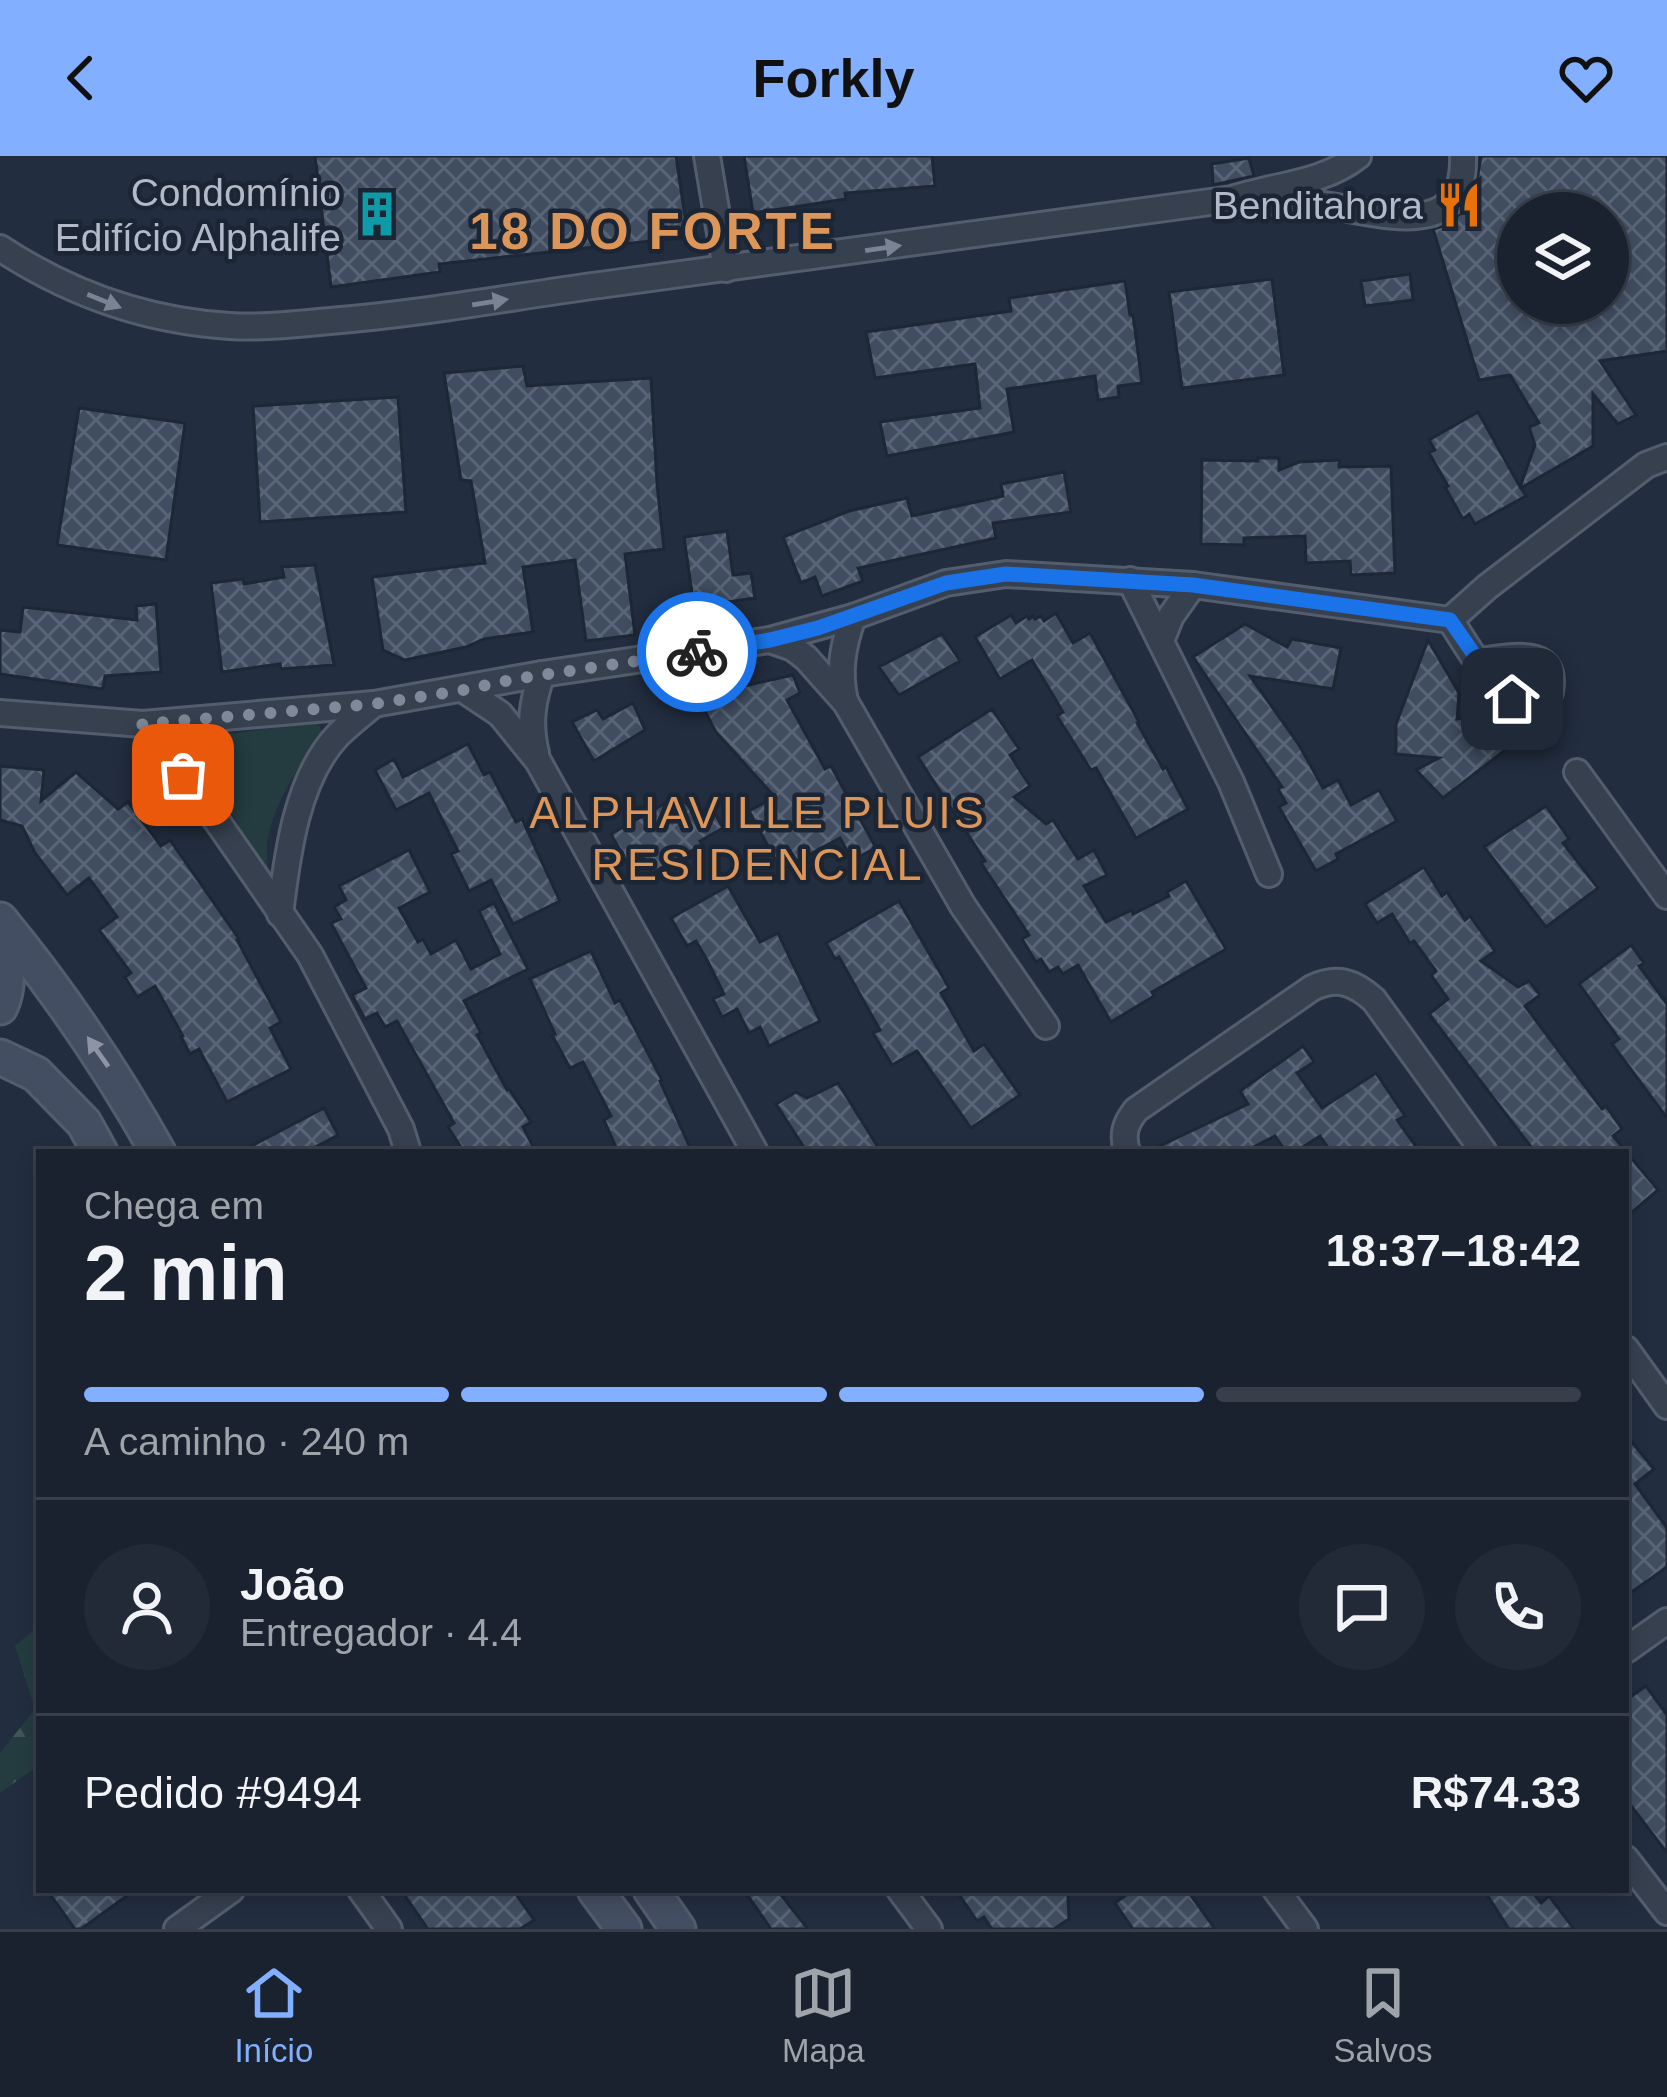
<!DOCTYPE html>
<html lang="pt">
<head>
<meta charset="utf-8">
<style>
	:root { --surface:#1a222f; --page:#232a37; --text:#f1f3f6; --muted:#9fa4aa; --line:#383f4b; --accent:#82afff }
	body { margin:0; font-family:Arial,sans-serif; background:var(--page); color:var(--text); height:100vh; display:flex; flex-direction:column; font-size:45px; white-space:nowrap }
	* { box-sizing:border-box; margin:0 }
	p { font-size:39px; color:var(--muted) }
	.icon { flex:none; width:66px; height:66px; fill:none; stroke:currentColor; stroke-width:2; stroke-linecap:round; stroke-linejoin:round }
	.map { position:relative; flex:1; overflow:hidden }
	.details { position:absolute; left:36px; top:993px; width:1593px; height:744px; display:flex; flex-direction:column; background:var(--surface); border-radius:0px; box-shadow:0 6px 18px #0003,0 0 0 3px var(--line) }
	.details>* { flex:none }
	.fabs { position:absolute; left:1497px; top:36px; display:grid; gap:24px }
	.fabs a { display:grid; place-items:center; width:132px; height:132px; border-radius:50%; background:var(--surface); box-shadow:0 6px 18px #0003,0 0 0 3px var(--line); font-size:60px }
	.pin { position:absolute; display:grid; place-items:center; width:102px; height:102px; color:#fff; margin:-51px; border-radius:24px; box-shadow:0 6px 18px #0006 }
	.courier { position:absolute; display:grid; place-items:center; width:120px; height:120px; margin:-60px; border:9px solid #1a73e8; border-radius:50%; background:#fff; color:#222; box-shadow:0 3px 15px #0007 }
	.headline em { font-style:normal; font-weight:700 }
	.headline div { display:flex; flex-direction:column-reverse }
	.headline { display:flex; align-items:center; justify-content:space-between; height:204px; padding:0 48px }
	h1 { font-size:78px; font-weight:700; line-height:90px }
	.bar { display:grid; grid-template-columns:repeat(4,1fr); gap:18px 12px; align-content:center; height:144px; padding:0 48px }
	.bar i { height:15px; border-radius:9px; background:var(--line) }
	.bar .on { background:var(--accent) }
	.bar p { grid-column:span 4 }
	.line { display:flex; align-items:center; gap:30px; padding:0 48px; border-top:3px solid var(--line) }
	.line div { flex:1 }
	.round { display:grid; place-items:center; flex:none; width:126px; height:126px; border-radius:63px; background:var(--page) }
	header { display:flex; justify-content:space-between; align-items:center; height:156px; padding:0 48px; background:var(--accent); color:#111; font-size:54px; font-weight:700 }
	.tabs { display:flex; justify-content:space-around; align-items:center; height:168px; border-top:3px solid var(--line); background:var(--surface); font-size:33px; color:var(--muted) }
	.tabs a { display:grid; justify-items:center; gap:6px }
	.tabs .on { color:var(--accent) }
	.map>svg:first-child { display:block }
	.forest { fill:url(#forest-firs) }
	.garden { fill:#243c40 }
	.building { fill:url(#building-cross-hatch); stroke:#1d2736; stroke-width:3; fill-rule:evenodd }
	.lines { fill:none; stroke-linecap:round; stroke-linejoin:round }
	.street-casing { stroke:#545d6d; stroke-width:30 }
	.secondary-casing { stroke:#545d6d; stroke-width:39 }
	.street { stroke:#36404f; stroke-width:24 }
	.secondary { stroke:#444e62; stroke-width:33 }
	.oneway { fill:#7a8393 }
	.oneway2 { fill:#8c94a6 }
	.done { stroke:#808999; stroke-width:12; stroke-dasharray:0 21.6 }
	.route { stroke:#1a73e8; stroke-width:15 }
	.labels { text-anchor:middle; stroke-width:9; stroke-linejoin:round; paint-order:stroke }
	.poi-label { font-size:39px; fill:#b2baca; stroke:#1b2534; text-anchor:end }
	.quarter-label { font-size:45px; letter-spacing:3px; fill:#dc965a; stroke:#1b2534 }
	.district-label { font-size:51px; font-weight:bold; letter-spacing:3px; fill:#dc965a; stroke:#1b2534 }
</style>
</head>
<body>
<header><svg class="icon" aria-label="back" viewBox="0 0 24 24"><path d="M15 5l-7 7 7 7"/></svg>Forkly<svg class="icon" aria-label="heart" viewBox="0 0 24 24"><path d="M12 20l-8-8c-3-5 5-10 8-4 3-6 11-1 8 4z"/></svg></header>
<div class="map">
<svg width="1667" height="1773" viewBox="0 0 1667 1773">
	<defs>
		<pattern id="forest-firs" width="22" height="20" patternUnits="userSpaceOnUse" patternTransform="scale(3)"><rect width="22" height="20" fill="#243c40"/><path d="M5 1l3.5 6h-7zM16 11l3.5 6h-7z" fill="#41565a"/></pattern>
		<pattern id="building-cross-hatch" width="8" height="8" patternUnits="userSpaceOnUse" patternTransform="scale(3)"><rect width="8" height="8" fill="#404d61"/><path d="M0 0l8 8M0 8l8-8" fill="none" stroke="#596576"/></pattern>
	</defs>
	<rect width="100%" height="100%" fill="#222d3f"/>
	<polygon class="forest" points="39,1470 39,1609 0,1637 0,1597 35,1553 15,1490"/>
	<path class="garden" d="M317,565L322,575C301,609 270,650 267,691C267,701 268,711 268,721L190,584Z"/>
	<g class="building">
		<polygon points="315,0 676,0 688,81 439,108 440,116 331,131"/>
		<polygon points="744,0 932,0 935,30 845,37 846,43 753,57"/>
		<path d="M1481,0H1667V195L1600,205L1636,259L1618,268L1593,238V290L1521,332L1526,340L1475,368L1469,358L1463,363L1445,331L1448,330L1429,297L1435,294L1429,284L1478,256L1520,331L1535,289L1529,271L1539,267L1510,219L1479,224L1433,73L1444,70L1465,54L1476,30ZM1518,57H1608V147H1518Z"/>
		<polygon points="1249,2 1254,20 1213,29 1212,8"/>
		<polygon points="1410,118 1413,144 1365,150 1361,125"/>
		<polygon points="1272,123 1284,219 1182,232 1169,136"/>
		<polygon points="1125,125 1130,159 1133,159 1142,227 1118,230 1119,241 1098,244 1095,220 1007,233 1014,276 887,300 880,266 980,252 975,208 875,222 866,176 1011,155 1009,142"/>
		<polygon points="523,210 527,230 651,222 657,328 664,393 625,398 635,479 586,485 575,404 523,411 533,476 484,483 466,491 405,504 383,494 372,421 485,407 471,325 461,324 444,217"/>
		<polygon points="398,241 406,356 260,366 253,250"/>
		<polygon points="79,252 185,267 166,404 57,389"/>
		<polygon points="1258,302 1279,302 1279,314 1299,306 1339,304 1339,311 1391,310 1395,417 1351,419 1350,405 1306,407 1305,380 1244,382 1244,389 1201,388 1202,304 1258,305"/>
		<polygon points="1064,316 1071,356 993,367 996,382 858,412 863,425 822,440 815,421 801,427 783,381 849,355 907,342 912,360 1003,340 1001,328"/>
		<polygon points="727,375 733,419 751,417 755,442 694,451 684,381"/>
		<polygon points="315,409 334,509 281,513 280,508 222,516 211,427 243,423 244,428 284,421 282,411"/>
		<polygon points="156,448 161,516 105,520 103,533 0,518 0,474 20,476 23,451 137,464 136,450"/>
		<polygon points="1056,457 1073,487 1090,477 1139,566 1137,567 1163,613 1166,611 1188,653 1136,682 1096,612 1091,614 1057,560 1063,556 1032,504 1000,523 975,481 1011,459 1016,467 1027,460 1029,463 1033,460 1035,463 1041,460 1044,465"/>
		<polygon points="1245,468 1287,491 1292,483 1341,492 1333,533 1250,520 1299,589 1323,632 1338,624 1351,649 1379,634 1397,665 1336,698 1338,703 1316,715 1279,651 1286,647 1278,633 1282,631 1193,501"/>
		<polygon points="942,478 960,505 899,539 879,511"/>
		<polygon points="1428,484 1459,537 1457,563 1480,560 1504,595 1443,642 1416,614 1439,602 1396,598 1396,568"/>
		<polygon points="793,519 800,537 787,544 825,613 831,610 876,692 852,704 840,682 781,714 749,655 775,641 716,576 700,546 718,536"/>
		<polygon points="633,547 645,574 594,605 572,566 597,554 603,563"/>
		<polygon points="992,553 1019,593 1010,599 1030,630 1014,641 1046,668 1053,664 1078,703 1094,694 1107,719 1084,730 1106,766 1132,754 1133,758 1169,740 1167,736 1186,725 1226,793 1152,836 1154,840 1111,866 1078,809 1063,818 1058,811 1049,816 1041,803 1036,806 1022,783 1029,779 981,707 985,705 918,601"/>
		<polygon points="468,588 484,619 490,616 516,666 522,663 560,745 513,768 491,724 469,735 451,698 458,695 429,637 396,654 375,614 394,603 403,621"/>
		<polygon points="0,610 44,614 41,645 76,616 118,653 128,646 161,690 170,684 239,783 237,784 281,866 270,872 291,913 227,946 199,893 190,898 181,881 183,880 155,830 137,841 125,821 131,817 99,774 117,761 89,722 67,739 35,697 22,670 0,664"/>
		<polygon points="678,640 697,658 711,650 723,672 700,685 702,689 652,717 643,701 628,709 611,678"/>
		<polygon points="1546,650 1569,683 1563,687 1598,732 1546,771 1484,691"/>
		<polygon points="409,694 430,736 399,752 418,786 423,783 431,798 456,784 471,813 500,798 479,755 494,747 528,813 464,845 481,877 477,879 507,934 509,933 531,966 523,971 536,996 464,996 448,971 454,967 397,865 385,871 377,857 365,863 352,839 366,832 331,767 341,763 334,751 346,744 339,730"/>
		<polygon points="1424,711 1442,740 1447,736 1465,764 1470,760 1495,795 1481,805 1518,831 1529,825 1540,839 1525,850 1602,953 1606,950 1622,973 1613,980 1658,1034 1626,1061 1626,996 1535,996 1429,858 1448,843 1431,819 1436,815 1414,785 1410,787 1392,758 1377,767 1365,748"/>
		<polygon points="728,730 760,786 778,777 820,865 769,890 760,871 749,877 737,853 722,861 713,843 724,838 707,804 696,785 687,790 671,762"/>
		<polygon points="899,745 949,832 941,837 974,895 984,888 1020,939 971,972 917,895 892,909 873,877 880,874 839,801 835,803 826,787"/>
		<polygon points="1631,789 1644,807 1639,810 1667,848 1667,962 1612,888 1619,883 1579,828"/>
		<polygon points="591,795 615,847 620,844 662,924 660,925 692,996 618,996 604,964 611,960 583,906 570,912 552,879 555,878 530,823"/>
		<polygon points="1303,890 1314,906 1297,917 1322,952 1376,917 1405,960 1397,964 1420,996 1331,996 1320,980 1295,996 1286,996 1275,980 1244,996 1147,996 1248,948 1240,935"/>
		<polygon points="838,927 881,996 807,996 776,948 796,936 807,942"/>
		<polygon points="324,952 338,979 306,996 240,996"/>
		<polygon points="1626,1279 1654,1313 1635,1328 1667,1372 1667,1411 1626,1440"/>
		<polygon points="1646,1530 1667,1559 1667,1697 1626,1643 1626,1544"/>
		<polygon points="47,1734 135,1734 81,1773 75,1773"/>
		<polygon points="401,1734 513,1734 534,1764 520,1773 428,1773"/>
		<polygon points="744,1734 777,1734 808,1773 771,1773"/>
		<polygon points="956,1734 1063,1734 1068,1740 1069,1763 1054,1773 992,1773 984,1761 977,1765"/>
		<polygon points="1133,1734 1187,1734 1215,1773 1133,1773 1115,1747"/>
		<polygon points="1484,1734 1531,1734 1541,1747 1549,1740 1574,1773 1509,1773"/>
	</g>
	<g class="lines">
		<g class="street-casing">
			<g id="street">
				<polyline points="707,0 726,113"/>
				<path d="M1258,45C1280,46 1303,46 1325,49C1378,56 1466,88 1463,0"/>
				<path d="M0,92C70,138 146,165 230,170C263,172 297,168 330,165C421,158 510,141 600,129C811,100 1022,72 1232,43C1274,29 1323,28 1358,0"/>
				<polyline points="1130,424 1231,626 1269,718"/>
				<path d="M1450,464C1464,484 1490,533 1513,543C1519,546 1526,546 1533,547L1550,536C1559,488 1509,502 1479,505"/>
				<polyline points="770,484 793,492 806,502 846,547 963,750 1046,870"/>
				<polyline points="1161,485 1171,460 1193,429"/>
				<polyline points="464,534 500,558 538,605 755,996"/>
				<path d="M845,545C838,516 843,489 853,461"/>
				<polyline points="0,557 143,568 374,548 542,518 770,484 853,461 946,427 1006,418 1193,429 1450,464 1487,431 1646,309 1667,301"/>
				<polyline points="143,568 203,645 310,799 401,973 408,996"/>
				<path d="M536,597C529,568 532,546 542,518"/>
				<polyline points="1577,616 1667,740"/>
				<path d="M280,758C287,701 296,623 338,579C349,568 362,558 374,548"/>
				<path d="M1127,996C1122,978 1125,968 1136,954L1312,832C1337,820 1354,826 1374,844L1484,996"/>
				<polyline points="1626,1193 1667,1250"/>
				<polyline points="1626,1494 1667,1465"/>
				<polyline points="1626,1703 1667,1756"/>
				<polyline points="361,1734 389,1773"/>
				<polyline points="900,1734 929,1773"/>
				<polyline points="1276,1734 1305,1773"/>
				<polyline points="177,1773 231,1734"/>
			</g>
		</g>
		<g class="secondary-casing">
			<g id="secondary">
				<path d="M0,764C60,837 112,914 158,996"/>
				<path d="M0,769C5,796 12,827 0,851"/>
				<polyline points="0,901 36,918 84,967 100,996"/>
				<polyline points="595,1734 624,1773"/>
				<polyline points="651,1734 678,1773"/>
			</g>
		</g>
		<use href="#street" class="street"/>
		<use href="#secondary" class="secondary"/>
	</g>
	<defs><path id="oneway-solid" d="M-6-.8H1V-3.2L6.5 0L1 3.2V.8H-6Z" transform="scale(3)"/></defs>
	<g class="oneway">
		<use href="#oneway-solid" transform="translate(883 92) rotate(-8)"/>
		<use href="#oneway-solid" transform="translate(104 145) rotate(22)"/>
		<use href="#oneway-solid" transform="translate(490 146) rotate(-9)"/>
	</g>
	<use class="oneway2" href="#oneway-solid" transform="translate(98 896) rotate(-125)"/>
	<g class="lines">
		<polyline class="done" points="183,619 142,568 374,548 464,534 515,523 697,496"/>
		<polyline class="route" points="697,496 770,484 818,472 946,427 1006,418 1193,429 1450,464 1496,530 1512,543"/>
	</g>
	<defs>
		<g id="restaurant-bare" transform="scale(3.6)"><path d="M-5-6h1v4h1v-4h1v4h1v-4h1v5L-1.5 .5V6h-2V.5L-5-1ZM5-6V6H3V1.5H1.5Q1.5-4 5-6Z" fill="#e8710a" stroke="#1b2534" stroke-width="2.5" paint-order="stroke"/></g>
		<g id="building-bare" transform="scale(3.6)"><path d="M-4-6H4V6H1V3H-1V6H-4ZM-2.5-4.3h1.7v1.8h-1.7ZM.8-4.3h1.7v1.8H.8ZM-2.5-1h1.7V.8h-1.7ZM.8-1h1.7V.8H.8Z" fill="#0f9aa8" stroke="#1b2534" stroke-width="2.5" paint-order="stroke"/></g>
	</defs>
	<g fill-rule="evenodd">
		<use href="#restaurant-bare" x="1459" y="49"/>
		<use href="#building-bare" x="377" y="58"/>
	</g>
	<g class="labels">
		<g class="poi-label">
			<text x="341" y="50">Condomínio<tspan x="341" dy="45">Edifício Alphalife</tspan></text>
			<text x="1423" y="63">Benditahora</text>
		</g>
		<g class="quarter-label">
			<text x="758" y="672">ALPHAVILLE PLUIS<tspan x="758" dy="52">RESIDENCIAL</tspan></text>
		</g>
		<g class="district-label">
			<text x="653" y="93">18 DO FORTE</text>
		</g>
	</g>
</svg>
<div class="fabs">
<a><svg class="icon" aria-label="layers" viewBox="0 0 24 24"><path d="M12 4l9 5-9 5-9-5zM3 14l9 5 9-5"/></svg></a>
</div>
<div class="pin" style="left:183px;top:619px;background:#ea580c"><svg class="icon" aria-label="bag" viewBox="0 0 24 24"><path d="M5 8h14l-1 12H6zM9 8a3 3 0 0 1 6 0"/></svg></div>
<div class="pin" style="left:1512px;top:543px;background:#1f2937"><svg class="icon" aria-label="home" viewBox="0 0 24 24"><path d="M3 11l9-7 9 7M6 9v11h12V9"/></svg></div>
<div class="courier" style="left:697px;top:496px"><svg class="icon" aria-label="bike" viewBox="0 0 24 24"><circle cx="6" cy="16" r="4"/><circle cx="18" cy="16" r="4"/><path d="M6 16l4-8h5l3 8M10 8l3 8H6M13 5h3"/></svg></div>
<section class="details">
<div class="headline"><div><h1>2 min</h1><p>Chega em</p></div><em>18:37–18:42</em></div>
<div class="bar"><i class="on"></i><i class="on"></i><i class="on"></i><i></i><p>A caminho · 240 m</p></div>
<div class="line" style="height:216px"><a class="round"><svg class="icon" aria-label="person" viewBox="0 0 24 24"><circle cx="12" cy="8" r="4"/><path d="M4 21q1-7 8-7t8 7"/></svg></a><div><b>João</b><p>Entregador · 4.4</p></div><a class="round"><svg class="icon" aria-label="chat" viewBox="0 0 24 24"><path d="M4 5h16v11H9l-5 4z"/></svg></a><a class="round"><svg class="icon" aria-label="phone" viewBox="0 0 24 24"><path d="M5 4h4l2 5-3 2q2 4 5 5l2-3 5 2v4C11 20 4 13 5 4z"/></svg></a></div>
<div class="line" style="height:156px"><div>Pedido #9494</div><b>R$74.33</b></div>
</section>
</div>
<nav class="tabs">
<a class="on"><svg class="icon" aria-label="home" viewBox="0 0 24 24"><path d="M3 11l9-7 9 7M6 9v11h12V9"/></svg>Início</a>
<a><svg class="icon" aria-label="map" viewBox="0 0 24 24"><path d="M3 6l6-2 6 2 6-2v14l-6 2-6-2-6 2zM9 4v14M15 6v14"/></svg>Mapa</a>
<a><svg class="icon" aria-label="saved" viewBox="0 0 24 24"><path d="M7 4h10v16l-5-4-5 4z"/></svg>Salvos</a>
</nav>
</body>
</html>
